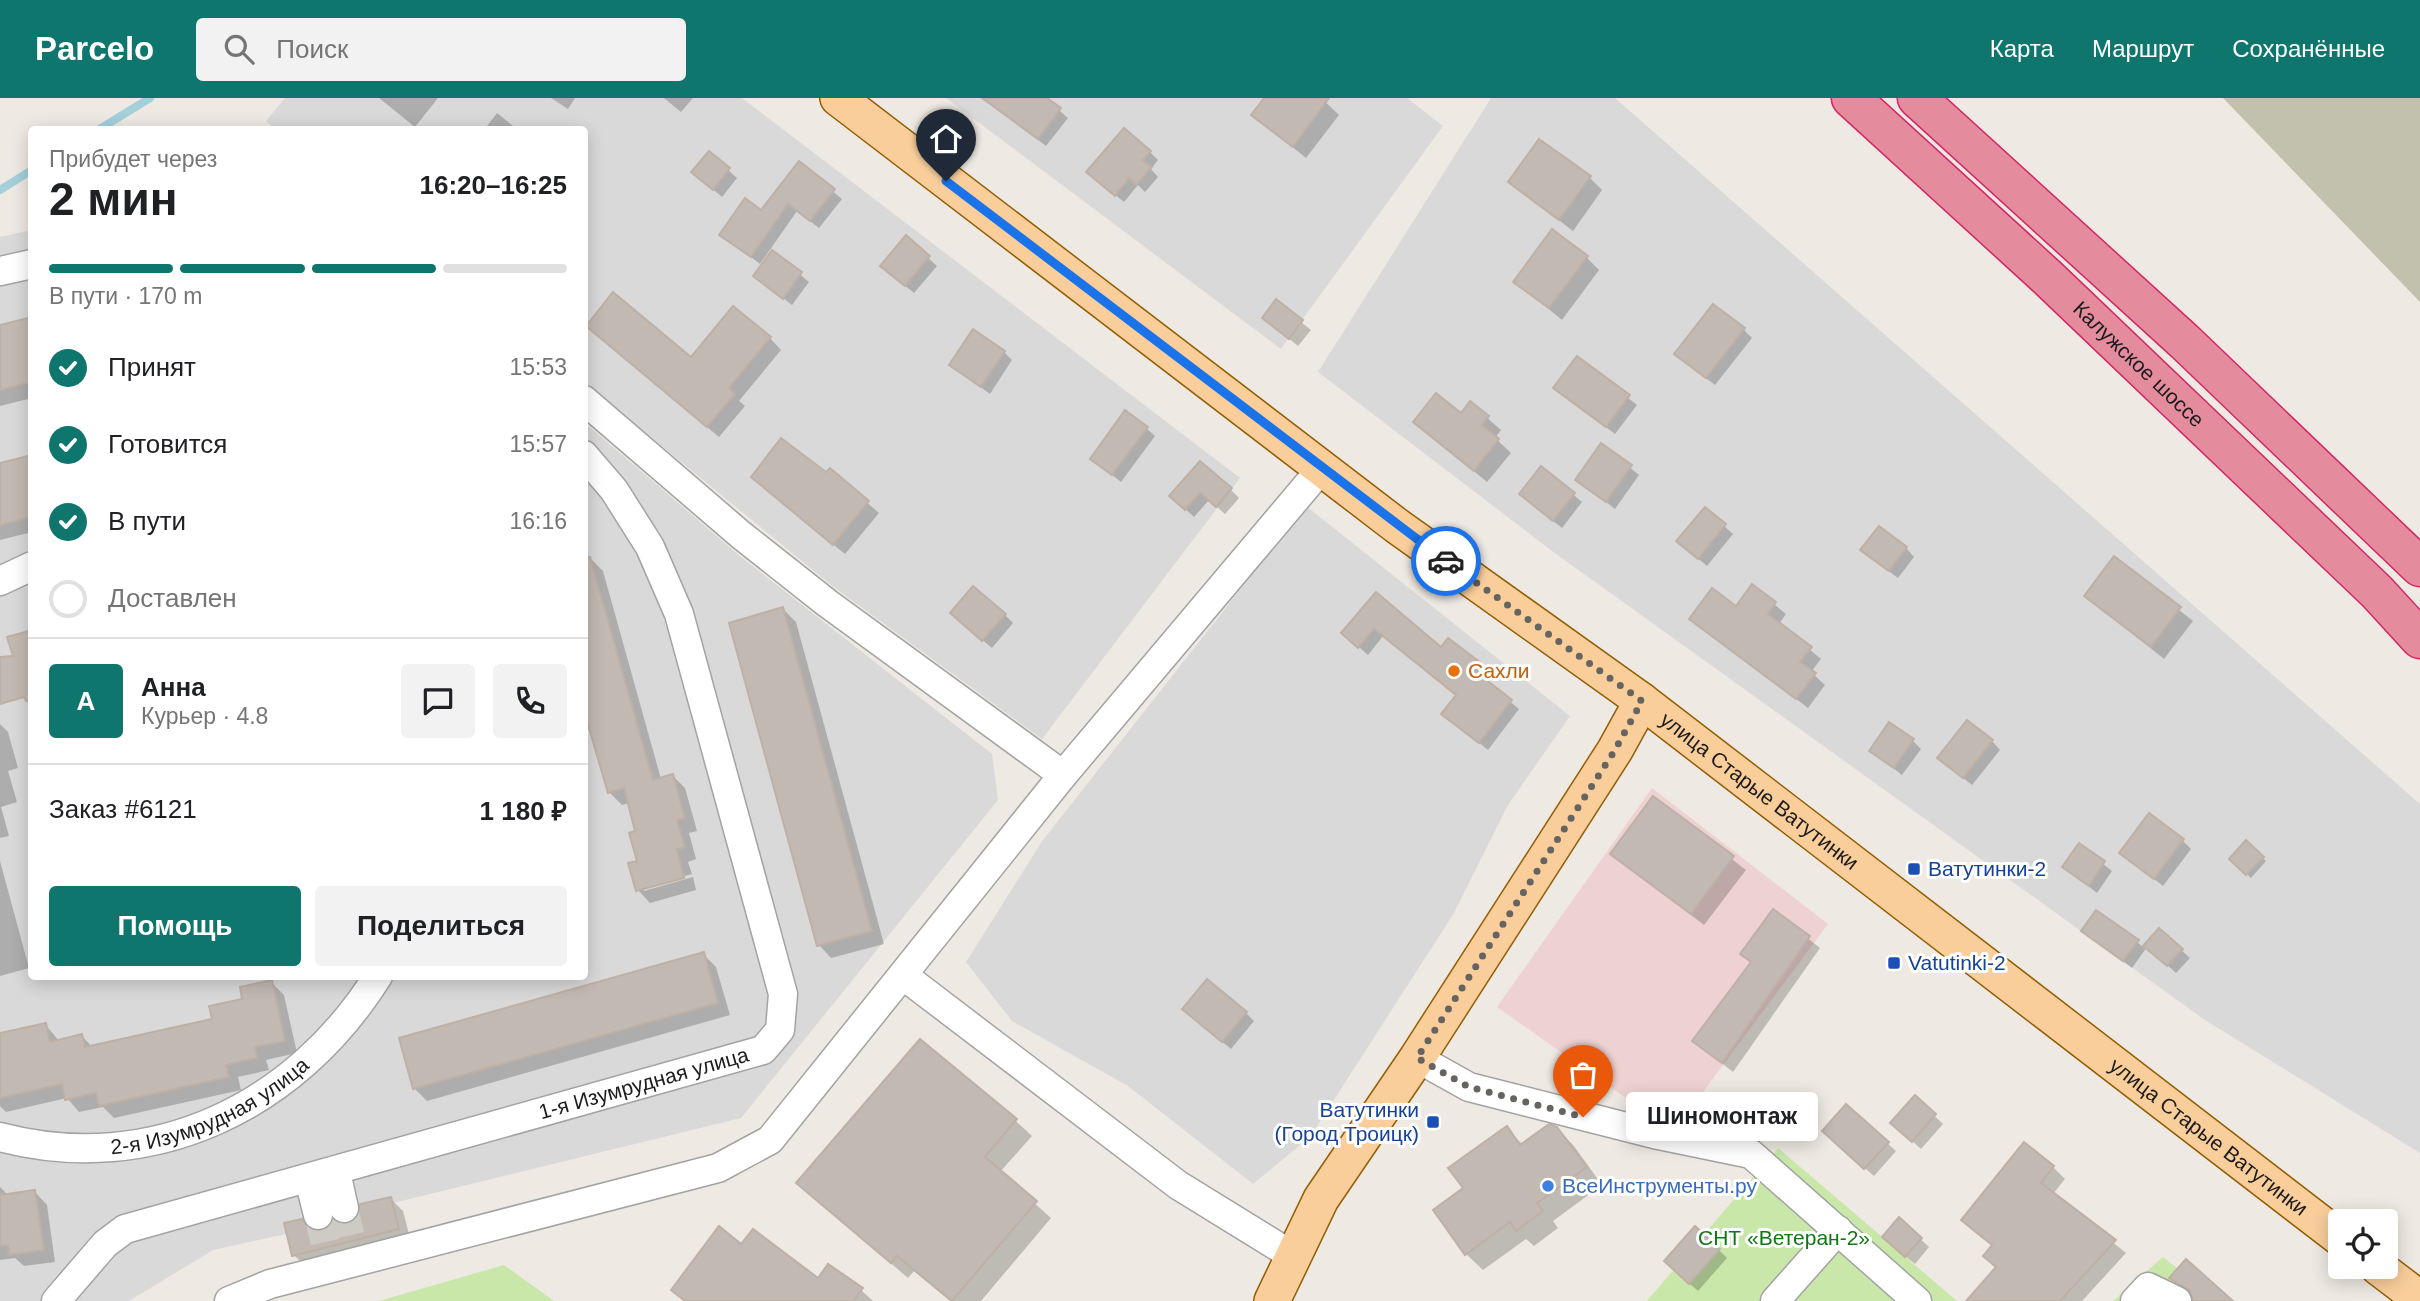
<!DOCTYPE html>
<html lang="ru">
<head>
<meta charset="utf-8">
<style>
	:root { --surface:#fff; --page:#f2f2f2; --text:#202124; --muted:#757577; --line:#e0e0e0; --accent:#0f766e }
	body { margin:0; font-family:Arial,sans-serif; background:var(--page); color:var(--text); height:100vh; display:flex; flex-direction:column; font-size:26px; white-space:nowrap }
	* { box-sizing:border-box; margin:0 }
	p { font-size:23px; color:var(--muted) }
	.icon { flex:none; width:38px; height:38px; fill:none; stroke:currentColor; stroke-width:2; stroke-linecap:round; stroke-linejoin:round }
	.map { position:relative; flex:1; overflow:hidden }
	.side { position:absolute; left:28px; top:28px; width:560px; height:854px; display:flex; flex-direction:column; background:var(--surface); border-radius:7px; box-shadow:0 4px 18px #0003 }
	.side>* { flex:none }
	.controls { position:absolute; left:2328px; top:1111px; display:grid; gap:14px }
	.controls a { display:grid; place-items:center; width:70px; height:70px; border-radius:7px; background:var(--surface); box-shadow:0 4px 18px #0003; font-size:35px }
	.pin { position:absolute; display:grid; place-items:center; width:60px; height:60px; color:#fff; margin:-72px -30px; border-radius:50% 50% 50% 0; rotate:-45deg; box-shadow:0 0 7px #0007 }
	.pin .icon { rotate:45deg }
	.courier { position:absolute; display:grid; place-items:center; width:70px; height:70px; margin:-35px; border:5px solid #1a73e8; border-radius:50%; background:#fff; color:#222; box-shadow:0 2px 9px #0007 }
	.bubble { position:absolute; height:49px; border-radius:7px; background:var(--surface); box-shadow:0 4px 18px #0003; font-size:23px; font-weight:800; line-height:49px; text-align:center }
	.head em { font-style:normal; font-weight:800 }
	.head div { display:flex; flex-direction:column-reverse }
	.head { display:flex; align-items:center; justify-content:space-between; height:119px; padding:0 21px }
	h1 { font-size:46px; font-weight:800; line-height:52px }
	.bar { display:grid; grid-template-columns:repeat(4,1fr); gap:10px 7px; align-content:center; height:84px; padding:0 21px }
	.bar i { height:9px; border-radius:5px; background:var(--line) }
	.bar .selected { background:var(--accent) }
	.bar p { grid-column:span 4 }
	.line { display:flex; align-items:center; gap:18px; padding:0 21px; border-top:2px solid var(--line) }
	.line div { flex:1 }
	.round { display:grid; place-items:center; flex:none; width:74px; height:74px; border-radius:7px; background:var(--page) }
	ol { padding:0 21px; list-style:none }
	li { display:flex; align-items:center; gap:21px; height:77px }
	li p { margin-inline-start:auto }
	li .icon { padding:7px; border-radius:50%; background:var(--accent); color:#fff; stroke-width:4 }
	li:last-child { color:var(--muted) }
	li i { width:38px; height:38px; border:4px solid var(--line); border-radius:50% }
	.button { display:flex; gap:14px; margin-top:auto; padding:14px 21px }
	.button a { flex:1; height:80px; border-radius:7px; background:var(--accent); color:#fff; font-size:28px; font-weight:800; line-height:80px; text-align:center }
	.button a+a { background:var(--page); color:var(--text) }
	header { display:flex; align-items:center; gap:42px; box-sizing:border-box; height:98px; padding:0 35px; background:var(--accent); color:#fff }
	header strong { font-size:33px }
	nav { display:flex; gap:38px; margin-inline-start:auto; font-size:24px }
	.search { width:490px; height:63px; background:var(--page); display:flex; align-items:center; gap:18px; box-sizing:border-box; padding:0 24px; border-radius:7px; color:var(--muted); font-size:26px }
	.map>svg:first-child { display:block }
	.residential { fill:#dad9d9 }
	.commercial { fill:#eed2d1 }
	.construction { fill:#c2c1ae }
	.grass { fill:#c9e7a9 }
	.shadow { fill:#0003 }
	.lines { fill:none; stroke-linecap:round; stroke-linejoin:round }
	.stream { stroke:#a3d0db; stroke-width:8 }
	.building { fill:#c2b9b2; stroke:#bfb0a5; stroke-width:2 }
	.minor-tunnel { stroke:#cecac4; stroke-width:28; stroke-dasharray:28 14; stroke-linecap:butt }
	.minor-casing { stroke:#a3a3a3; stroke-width:31 }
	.major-casing { stroke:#915e04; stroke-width:38 }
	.highway-casing { stroke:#d32867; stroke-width:41 }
	.minor { stroke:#fff; stroke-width:28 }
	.major { stroke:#f9ce9b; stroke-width:35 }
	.highway { stroke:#e48b9e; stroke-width:38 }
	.done { stroke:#666461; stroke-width:7; stroke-dasharray:0 12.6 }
	.route { stroke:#1a73e8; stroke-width:9 }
	.food-dot { fill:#e8710a; stroke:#fff; stroke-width:2.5 }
	.transit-dot { fill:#1a4fb4; stroke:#fff; stroke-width:2.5 }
	.shop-dot { fill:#3f7fe0; stroke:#fff; stroke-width:2.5 }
	.labels { text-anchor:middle; stroke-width:6; stroke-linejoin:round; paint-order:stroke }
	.street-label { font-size:21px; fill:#1c1c1c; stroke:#fff }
	.food-label { font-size:21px; fill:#c56008; stroke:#fff; text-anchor:start }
	.transit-label { font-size:21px; fill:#164399; stroke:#fff; text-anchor:start }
	.shop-label { font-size:21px; fill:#366cbe; stroke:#fff; text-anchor:start }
	.park-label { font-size:21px; fill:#0e7713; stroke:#fff }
</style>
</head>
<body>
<header>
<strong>Parcelo</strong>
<div class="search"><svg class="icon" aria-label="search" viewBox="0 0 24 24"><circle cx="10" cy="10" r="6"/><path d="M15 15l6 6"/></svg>Поиск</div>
<nav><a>Карта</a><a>Маршрут</a><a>Сохранённые</a></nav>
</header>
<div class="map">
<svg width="2420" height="1203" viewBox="0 0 2420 1203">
	<rect width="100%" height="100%" fill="#eee9e2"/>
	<g class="residential">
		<polygon points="285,0 742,0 1240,380 1042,641 831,487 585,285 584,32 275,32 266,23"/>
		<polygon points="946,0 1407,0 1443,28 1281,251"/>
		<polygon points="1491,0 1615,0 2420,706 2420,1055 2205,922 1552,453 1318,274"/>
		<polygon points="31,132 32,878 584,878 585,325 741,459 992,656 998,702 741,1020 393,1105 399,1131 352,1143 292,1158 286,1136 213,1152 129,1203 0,1203 0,139"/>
		<polygon points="1306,408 1570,618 1508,707 1454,815 1310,1039 1253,1086 1128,988 1012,923 966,864 1043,742"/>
	</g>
	<polygon class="commercial" points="1652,690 1828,826 1700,998 1636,1007 1497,909"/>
	<polygon class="construction" points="2223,0 2420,0 2420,204"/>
	<g class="grass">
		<polygon points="1778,1050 1957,1203 1647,1203"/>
		<polygon points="2163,1159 2218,1203 2113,1203"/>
		<polygon points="504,1167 554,1203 379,1203"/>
	</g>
	<g class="shadow">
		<polygon points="379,0 438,0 415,29"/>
		<polygon points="551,0 575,0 568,11"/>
		<polygon points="664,0 693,0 681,14"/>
		<polygon points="984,0 1050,0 1048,3 1068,20 1046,48"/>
		<polygon points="1266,0 1321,0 1339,17 1306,60 1253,17"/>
		<polygon points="497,15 518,32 484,32"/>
		<polygon points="1150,54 1158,62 1151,71 1158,79 1145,94 1138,87 1124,104 1097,82"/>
		<polygon points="709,55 737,80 722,99 702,82"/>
		<polygon points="799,66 842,101 819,130 797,113 760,166 721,136 762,114"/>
		<polygon points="1590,80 1602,92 1573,133 1510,84"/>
		<polygon points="906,140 937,168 914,195 891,176"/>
		<polygon points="773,154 809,184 792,207 755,178"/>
		<polygon points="1586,159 1599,172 1562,222 1515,183"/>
		<polygon points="1276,204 1311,232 1298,248 1264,220"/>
		<polygon points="32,221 32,300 0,308 0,229"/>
		<polygon points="1744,232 1752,240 1715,287 1685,264"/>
		<polygon points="599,239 691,262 770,240 781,252 739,303 745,308 719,339"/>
		<polygon points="1004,254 1012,262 990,296 951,267"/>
		<polygon points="1578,260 1637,307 1615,336 1556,290"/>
		<polygon points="1471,306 1501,332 1495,340 1511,355 1487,384 1415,324 1461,318"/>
		<polygon points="1146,330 1155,338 1121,384 1092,361"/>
		<polygon points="1602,347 1639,377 1615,411 1577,381"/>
		<polygon points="32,358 32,434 0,442 0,366"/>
		<polygon points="1541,370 1582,404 1562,430 1529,404"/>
		<polygon points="830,373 879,415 845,456 764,390 827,377"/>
		<polygon points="1231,392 1239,400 1225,416 1209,402 1194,419 1171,398"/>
		<polygon points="1705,411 1733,436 1707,468 1687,451"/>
		<polygon points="1906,450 1914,459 1898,480 1871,460"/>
		<polygon points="590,460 603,473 661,681 672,677 685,690 697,733 689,735 696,761 688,764 692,776 644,789 644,793 693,779 696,792 650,805 638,792 637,735 629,705 622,707 609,694"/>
		<polygon points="2115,461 2193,523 2164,561 2086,498"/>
		<polygon points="1753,489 1786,516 1779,526 1821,561 1811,574 1825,587 1808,610 1692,521 1736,511"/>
		<polygon points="1376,497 1441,551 1448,542 1480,566 1488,575 1483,581 1519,611 1488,652 1444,616 1458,598 1383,538 1368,557 1352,543"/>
		<polygon points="783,511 796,524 884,846 831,860 819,847"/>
		<polygon points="1005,517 1013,525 992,550 960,523"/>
		<polygon points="0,626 8,634 18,670 8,673 17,704 1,709 9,738 0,740"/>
		<polygon points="1912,642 1921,651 1902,677 1871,653"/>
		<polygon points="1992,643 2000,652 1972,687 1948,668"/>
		<polygon points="1653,700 1746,772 1704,827 1612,756"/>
		<polygon points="2182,742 2191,751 2163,788 2122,755"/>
		<polygon points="2246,745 2266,763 2251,780 2231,761"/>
		<polygon points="2079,747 2112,773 2097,795 2064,769"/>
		<polygon points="0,763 29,870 0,878"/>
		<polygon points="1773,813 1820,850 1733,974 1694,943 1752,865 1743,856"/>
		<polygon points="2159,832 2190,860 2176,875 2147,849 2132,870 2083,833 2137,844 2144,850"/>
		<polygon points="703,856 716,869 730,917 427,1003 415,991"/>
		<polygon points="271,884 284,897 297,955 266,962 269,972 238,979 241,992 114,1020 103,1009 79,1014 67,1000 6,1014 0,1008 0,937 45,926 59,943 82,938 92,949 214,922"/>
		<polygon points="1246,915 1254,923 1231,951 1192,919"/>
		<polygon points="982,992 1032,1038 1000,1074 1051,1120 981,1203 950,1203 914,1173 908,1180 798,1085"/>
		<polygon points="1915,999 1943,1026 1921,1051 1901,1033"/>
		<polygon points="1506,1030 1523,1047 1556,1030 1574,1048 1602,1087 1553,1123 1558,1130 1534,1148 1526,1141 1483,1172 1466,1156 1465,1091"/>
		<polygon points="1833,1042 1887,1045 1896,1053 1874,1078"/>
		<polygon points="2053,1069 2065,1081 2053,1096 2126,1155 2082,1203 1970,1203 1997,1170 1993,1148 1964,1122"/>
		<polygon points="0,1089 9,1098 35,1094 47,1107 55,1164 24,1168 15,1160 0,1162"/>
		<polygon points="391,1101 403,1113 411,1144 307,1170 294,1157 301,1123 311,1132 322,1135 347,1128"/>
		<polygon points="1899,1121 1929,1149 1915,1166 1892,1147"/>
		<polygon points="1719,1152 1727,1160 1698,1193 1674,1172"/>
		<polygon points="2171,1180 2231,1203 2193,1203 2193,1196"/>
		<polygon points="861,1192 873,1203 804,1203"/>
	</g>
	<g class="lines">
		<g class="stream">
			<polyline points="98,32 150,0"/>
			<polyline points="0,92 32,72"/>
		</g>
	</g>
	<g class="building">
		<polygon points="982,0 1047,0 1061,10 1038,41"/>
		<polygon points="1264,0 1329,0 1293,49 1251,17"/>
		<polygon points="1124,30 1151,53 1143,62 1152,69 1136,87 1129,80 1115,98 1086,74"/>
		<polygon points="1539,41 1591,78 1559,122 1508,84"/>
		<polygon points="709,53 730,70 713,92 691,74"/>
		<polygon points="799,63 835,91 810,123 788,106 751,159 719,137 745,100 761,112"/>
		<polygon points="1552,131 1588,158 1549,210 1513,184"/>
		<polygon points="906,137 930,158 905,188 880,168"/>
		<polygon points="772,152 802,174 783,201 753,178"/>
		<polygon points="613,194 691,259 733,208 771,239 729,290 735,296 707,329 586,228"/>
		<polygon points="1276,201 1303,222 1289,241 1262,220"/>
		<polygon points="1713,206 1745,230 1706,280 1674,256"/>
		<polygon points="32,219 32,284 0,292 0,227"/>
		<polygon points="973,231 1005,253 981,289 949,267"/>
		<polygon points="1577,258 1630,297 1606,329 1553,290"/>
		<polygon points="1436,295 1461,315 1470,303 1489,318 1482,327 1499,341 1474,373 1413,324"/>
		<polygon points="1125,312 1148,329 1112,377 1090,361"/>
		<polygon points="781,340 826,374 830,370 869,403 833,447 751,379"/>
		<polygon points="1601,345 1632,367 1606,404 1575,382"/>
		<polygon points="32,357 32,419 0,427 0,365"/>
		<polygon points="1200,363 1232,390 1216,409 1200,395 1185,412 1169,398"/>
		<polygon points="1541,368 1575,395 1553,423 1519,396"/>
		<polygon points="1705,409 1726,426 1698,461 1676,443"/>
		<polygon points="1879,428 1907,449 1889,473 1860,452"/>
		<polygon points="2114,458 2181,509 2151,549 2084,498"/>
		<polygon points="584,459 590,459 653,682 673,676 685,720 677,722 685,749 677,751 684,780 636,793 628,765 637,763 629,735 635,733 624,690 608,695 584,613"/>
		<polygon points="1752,486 1776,504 1768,516 1812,549 1800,564 1816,575 1796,601 1689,521 1712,490 1736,508"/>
		<polygon points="973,488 1006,516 982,543 950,515"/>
		<polygon points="1376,494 1441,549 1448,540 1481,565 1475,573 1512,602 1479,645 1441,616 1456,597 1374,531 1358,550 1341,535"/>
		<polygon points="783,509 872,833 817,848 729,525"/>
		<polygon points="32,532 32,603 26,603 24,599 0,606 0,559 13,558 7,539"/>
		<polygon points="1967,622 1993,642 1963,680 1937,660"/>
		<polygon points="1889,624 1914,641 1894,670 1869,653"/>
		<polygon points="1653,698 1734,758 1691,816 1610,756"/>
		<polygon points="2149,715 2184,741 2154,781 2119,755"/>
		<polygon points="2246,742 2264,759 2246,777 2229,761"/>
		<polygon points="2079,745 2105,763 2089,788 2062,769"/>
		<polygon points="1773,811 1810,838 1722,965 1692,943 1751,864 1740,856"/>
		<polygon points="2096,812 2139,842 2123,863 2081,833"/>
		<polygon points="2159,830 2183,851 2167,868 2143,848"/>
		<polygon points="704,854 718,905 413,991 399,940"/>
		<polygon points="1207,881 1247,914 1222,944 1182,911"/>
		<polygon points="272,882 285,943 255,949 257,960 226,967 229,979 99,1008 96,995 65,1002 62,986 0,1000 0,935 46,925 50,944 82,936 85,949 212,921 209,908 242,901 240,889"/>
		<polygon points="920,941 1017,1021 985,1059 1037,1103 952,1203 897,1158 891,1165 796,1085"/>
		<polygon points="1915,997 1936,1016 1912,1044 1890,1025"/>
		<polygon points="1846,1006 1889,1044 1864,1071 1822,1033"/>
		<polygon points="1549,1026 1557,1029 1587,1069 1537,1105 1543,1113 1516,1133 1510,1124 1465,1157 1433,1112 1463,1090 1448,1070 1507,1028 1520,1047"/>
		<polygon points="2024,1044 2054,1068 2041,1085 2116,1142 2060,1203 1966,1203 1996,1169 1983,1158 1992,1147 1961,1122"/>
		<polygon points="35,1092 44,1152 9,1157 8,1147 0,1148 0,1097"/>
		<polygon points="391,1099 399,1131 292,1158 284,1125 302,1121 307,1129 321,1133 334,1122 347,1126 355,1123 360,1106"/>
		<polygon points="1899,1119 1922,1140 1905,1159 1882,1139"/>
		<polygon points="719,1128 741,1146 753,1131 818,1180 828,1166 863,1190 853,1203 685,1203 671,1192"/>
		<polygon points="1695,1128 1720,1151 1689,1186 1664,1163"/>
		<polygon points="2186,1161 2233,1203 2193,1203 2190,1193 2169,1180"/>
	</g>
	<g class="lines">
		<g class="minor-tunnel">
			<polyline points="344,1110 352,1143"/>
			<polyline points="318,1117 326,1150"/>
		</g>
		<g class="minor-casing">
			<g id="minor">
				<polyline points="0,173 32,166"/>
				<polyline points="584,302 741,437 827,505 1063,677"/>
				<polyline points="0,483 32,468"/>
				<polyline points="904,878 1178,1087 1293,1158"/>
				<polyline points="1417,960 1469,989 1654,1036 1751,1056 1917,1203"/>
				<path id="s1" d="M0,1039C152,1079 296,1009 378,878"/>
				<polyline points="336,1074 344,1110"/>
				<polyline points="309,1081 318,1117"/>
				<path id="s2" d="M56,1203L105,1146L125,1131L763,952L780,932L783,896L679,516L650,449L614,392L584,357"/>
				<polyline points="229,1203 270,1186 718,1070 770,1042 1063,677 1321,371"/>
				<polyline points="1775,1203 1838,1132"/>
				<polyline points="2135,1203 2148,1189 2177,1203"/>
			</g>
		</g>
		<g class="major-casing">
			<g id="major">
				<path id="s3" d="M838,0L1397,428L1642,603L2340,1140"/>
				<polyline points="2378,1169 2420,1201"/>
				<polyline points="1272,1203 1321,1101 1417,960 1615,652 1642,603"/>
			</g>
		</g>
		<g class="highway-casing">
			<g id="highway">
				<path id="s4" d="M1851,0L2047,179L2377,494L2420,541"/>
				<polyline points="1917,0 2185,244 2420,469"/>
			</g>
		</g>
		<use href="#minor" class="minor"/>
		<use href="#major" class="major"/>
		<use href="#highway" class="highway"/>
	</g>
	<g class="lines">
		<polyline class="done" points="1446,463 1642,603 1615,652 1417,960 1469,989 1583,1019"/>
		<polyline class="route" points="946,83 1446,463"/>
	</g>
	<circle class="food-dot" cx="1454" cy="573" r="7"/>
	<g class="transit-dot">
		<rect x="1907" y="764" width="14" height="14" rx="3.5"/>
		<rect x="1887" y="858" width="14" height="14" rx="3.5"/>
		<rect x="1426" y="1017" width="14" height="14" rx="3.5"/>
	</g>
	<circle class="shop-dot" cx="1548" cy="1088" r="7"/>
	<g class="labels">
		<g class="street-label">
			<text dy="7" stroke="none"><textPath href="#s4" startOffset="392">Калужское шоссе</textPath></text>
			<text dy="7" stroke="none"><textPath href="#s3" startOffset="1153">улица Старые Ватутинки</textPath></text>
			<text dy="7" stroke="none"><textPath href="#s2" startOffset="639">1-я Изумрудная улица</textPath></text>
			<text dy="7" stroke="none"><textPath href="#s1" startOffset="220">2-я Изумрудная улица</textPath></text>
			<text dy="7" stroke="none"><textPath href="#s3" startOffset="1720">улица Старые Ватутинки</textPath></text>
		</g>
		<g class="food-label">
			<text x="1468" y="580">Сахли</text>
		</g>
		<g class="transit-label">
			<text x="1928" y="778">Ватутинки-2</text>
			<text x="1908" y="872">Vatutinki-2</text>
			<text x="1419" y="1019" text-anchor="end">Ватутинки<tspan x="1419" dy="24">(Город Троицк)</tspan></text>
		</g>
		<g class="shop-label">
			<text x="1562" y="1095">ВсеИнструменты.ру</text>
		</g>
		<g class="park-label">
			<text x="1784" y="1147">СНТ «Ветеран-2»</text>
		</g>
	</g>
</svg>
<div class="controls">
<a><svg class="icon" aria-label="locate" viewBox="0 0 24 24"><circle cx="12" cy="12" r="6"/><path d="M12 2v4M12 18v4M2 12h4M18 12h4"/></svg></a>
</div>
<div class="pin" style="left:1583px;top:1019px;background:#ea580c"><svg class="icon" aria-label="bag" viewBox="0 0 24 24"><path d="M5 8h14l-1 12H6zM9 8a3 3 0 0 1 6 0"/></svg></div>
<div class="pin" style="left:946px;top:83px;background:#1f2937"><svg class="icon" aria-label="home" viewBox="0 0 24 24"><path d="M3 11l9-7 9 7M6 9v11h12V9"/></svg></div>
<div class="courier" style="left:1446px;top:463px"><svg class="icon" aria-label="car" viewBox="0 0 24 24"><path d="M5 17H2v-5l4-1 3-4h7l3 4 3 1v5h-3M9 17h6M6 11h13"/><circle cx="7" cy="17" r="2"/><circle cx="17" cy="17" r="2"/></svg></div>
<div class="bubble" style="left:1626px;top:994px;width:192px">Шиномонтаж</div>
<section class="side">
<div class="head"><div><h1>2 мин</h1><p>Прибудет через</p></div><em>16:20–16:25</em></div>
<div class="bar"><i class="selected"></i><i class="selected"></i><i class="selected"></i><i></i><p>В пути · 170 m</p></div>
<ol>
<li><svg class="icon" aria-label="check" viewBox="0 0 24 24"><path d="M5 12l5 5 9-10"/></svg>Принят<p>15:53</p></li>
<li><svg class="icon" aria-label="check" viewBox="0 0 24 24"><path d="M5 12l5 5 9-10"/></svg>Готовится<p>15:57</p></li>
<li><svg class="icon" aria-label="check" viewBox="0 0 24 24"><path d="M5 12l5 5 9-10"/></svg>В пути<p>16:16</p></li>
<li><i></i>Доставлен</li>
</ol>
<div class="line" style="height:126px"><b class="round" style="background:var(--accent);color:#fff">А</b><div><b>Анна</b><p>Курьер · 4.8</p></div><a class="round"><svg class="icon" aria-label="chat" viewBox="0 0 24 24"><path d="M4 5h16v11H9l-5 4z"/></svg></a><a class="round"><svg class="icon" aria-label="phone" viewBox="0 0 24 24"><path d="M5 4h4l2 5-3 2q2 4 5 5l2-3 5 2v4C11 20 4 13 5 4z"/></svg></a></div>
<div class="line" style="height:91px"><div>Заказ #6121</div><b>1 180 ₽</b></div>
<div class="button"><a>Помощь</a><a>Поделиться</a></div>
</section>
</div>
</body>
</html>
